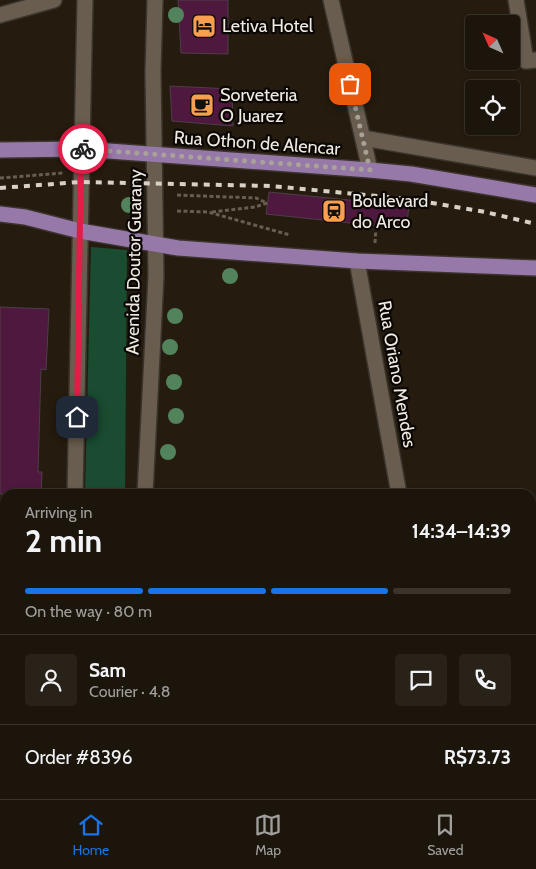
<!DOCTYPE html>
<html lang="en">
<head>
<meta charset="utf-8">
<style>
	:root { --surface:#1c150b; --page:#292219; --text:#f1f3f6; --muted:#a09f9d; --line:#3a342c; --accent:#1a73e8 }
	body { margin:0; font-family:Cabin,sans-serif; background:var(--page); color:var(--text); height:100vh; display:flex; flex-direction:column; font-size:19px; white-space:nowrap }
	* { box-sizing:border-box; margin:0 }
	p { font-size:16px; color:var(--muted) }
	.icon { flex:none; width:28px; height:28px; fill:none; stroke:currentColor; stroke-width:2; stroke-linecap:round; stroke-linejoin:round }
	.map { position:relative; flex:1; overflow:hidden }
	.details { position:absolute; left:0px; top:489px; width:536px; height:311px; display:flex; flex-direction:column; background:var(--surface); border-radius:15px 15px 0 0; box-shadow:0 1px 4px #0004,0 0 0 1px var(--line) }
	.details>* { flex:none }
	.needle { width:32px; rotate:315deg }
	.buttons { position:absolute; left:465px; top:15px; display:grid; gap:10px }
	.buttons a { display:grid; place-items:center; width:55px; height:55px; border-radius:5px; background:var(--surface); box-shadow:0 1px 4px #0004,0 0 0 1px var(--line); font-size:25px }
	.pin { position:absolute; display:grid; place-items:center; width:42px; height:42px; color:#fff; margin:-21px; border-radius:10px; box-shadow:0 2px 8px #0006 }
	.courier { position:absolute; display:grid; place-items:center; width:50px; height:50px; margin:-25px; border:4px solid #e11d48; border-radius:50%; background:#fff; color:#222; box-shadow:0 1px 6px #0007 }
	.head em { font-style:normal; font-weight:800 }
	.head div { display:flex; flex-direction:column-reverse }
	.head { display:flex; align-items:center; justify-content:space-between; height:85px; padding:0 25px }
	h1 { font-size:32px; font-weight:800; line-height:38px }
	.bar { display:grid; grid-template-columns:repeat(4,1fr); gap:8px 5px; align-content:center; height:60px; padding:0 25px }
	.bar i { height:6px; border-radius:4px; background:var(--line) }
	.bar .active { background:var(--accent) }
	.bar p { grid-column:span 4 }
	.line { display:flex; align-items:center; gap:12px; padding:0 25px; border-top:1px solid var(--line) }
	.line div { flex:1 }
	.round { display:grid; place-items:center; flex:none; width:52px; height:52px; border-radius:5px; background:var(--page) }
	.tab-bar { display:flex; justify-content:space-around; align-items:center; height:70px; border-top:1px solid var(--line); background:var(--surface); font-size:14px; color:var(--muted) }
	.tab-bar a { display:grid; justify-items:center; gap:2px }
	.tab-bar .active { color:var(--accent) }
	.map>svg:first-child { display:block }
	.green { fill:#194c30 }
	.building { fill:#4e183f; stroke:#4e3e48 }
	.lines { fill:none; stroke-linecap:round; stroke-linejoin:round }
	.minor-casing { stroke:#3b342d; stroke-width:18 }
	.tertiary-casing { stroke:#3b342d; stroke-width:18 }
	.secondary-casing { stroke:#3b342d; stroke-width:18 }
	.primary-casing { stroke:#3b342d; stroke-width:18 }
	.path { stroke:#665e52; stroke-width:3; stroke-dasharray:4 2.5; stroke-linecap:butt }
	.minor { stroke:#685d4e; stroke-width:15 }
	.tertiary { stroke:#685d4e; stroke-width:15 }
	.secondary { stroke:#685d4e; stroke-width:15 }
	.primary { stroke:#9678a9; stroke-width:15 }
	.rail { stroke:#d7d1c7; stroke-width:4; stroke-dasharray:6 6; stroke-linecap:butt }
	.tree { fill:#52835d }
	.done { stroke:#a9a298; stroke-width:5; stroke-dasharray:0 9 }
	.route { stroke:#e11d48; stroke-width:6 }
	.labels { text-anchor:middle; stroke-width:4.5; stroke-linejoin:round; paint-order:stroke }
	.poi-label { font-size:18px; fill:#f0eae1; stroke:#0b0704; text-anchor:start }
	.street-label { font-size:18px; fill:#f0eae1; stroke:#0b0704 }
</style>
</head>
<body>
<div class="map">
<svg width="536" height="799" viewBox="0 0 536 799">
	<rect width="100%" height="100%" fill="#251c0f"/>
	<polygon class="green" points="91,247 127,250 125,494 85,494"/>
	<g class="building">
		<polygon points="178,0 228,0 228,54 181,53"/>
		<polygon points="170,86 232,89 233,126 172,121"/>
		<polygon points="269,192 409,206 406,229 266,214"/>
		<polygon points="0,307 49,309 46,370 41,369 38,472 42,472 41,494 0,494"/>
	</g>
	<g class="lines">
		<g class="minor-casing">
			<g id="minor">
				<polyline points="331,0 370,170"/>
				<polyline points="516,0 526,61 536,60"/>
				<polyline points="0,15 54,0"/>
				<polyline points="0,590 5,590"/>
				<polyline points="531,614 536,614"/>
			</g>
		</g>
		<g class="tertiary-casing">
			<polyline id="tertiary" points="363,138 536,168"/>
		</g>
		<g class="secondary-casing">
			<g id="secondary">
				<polyline points="357,261 399,494"/>
				<polyline points="75,494 85,0"/>
				<polyline points="145,494 156,276 153,72 155,0"/>
				<polyline points="454,795 455,799"/>
				<polyline points="65,799 65,795"/>
				<polyline points="128,799 129,795"/>
			</g>
		</g>
		<g class="primary-casing">
			<g id="primary">
				<polyline points="0,150 81,149 370,170 411,174 536,195"/>
				<polyline points="0,214 25,217 80,231 178,248 357,261 536,268"/>
			</g>
		</g>
		<g class="path">
			<polyline points="0,178 63,173"/>
			<polyline points="177,195 256,198 267,203"/>
			<polyline points="177,211 208,212 290,235"/>
			<polyline points="212,212 255,207 267,203"/>
			<polyline points="375,243 376,226"/>
		</g>
		<use href="#minor" class="minor"/>
		<use href="#tertiary" class="tertiary"/>
		<use href="#secondary" class="secondary"/>
		<use href="#primary" class="primary"/>
		<polyline class="rail" points="0,188 80,182 271,186 409,199 485,212 536,224"/>
	</g>
	<g class="tree">
		<circle cx="176" cy="15" r="8"/>
		<circle cx="129" cy="205" r="8"/>
		<circle cx="230" cy="276" r="8"/>
		<circle cx="175" cy="316" r="8"/>
		<circle cx="170" cy="347" r="8"/>
		<circle cx="174" cy="382" r="8"/>
		<circle cx="176" cy="416" r="8"/>
		<circle cx="168" cy="452" r="8"/>
	</g>
	<g class="lines">
		<polyline class="done" points="83,149 370,170 350,84"/>
		<polyline class="route" points="77,417 81,149 83,149"/>
	</g>
	<defs>
		<g id="hotel-square" transform="scale(1.25)"><rect x="-9" y="-9" width="18" height="18" rx="4" fill="#fa9f4f" stroke="#0b0704"/><path d="M-6-4.5h1.5V1H6V5H4.5V3h-9V5H-6ZM-4 0a1.8 1.8 0 1 1 3.6 0ZM.5 0V-2.5h3Q6-2.5 6 0Z" fill="#111"/></g>
		<g id="cafe-square" transform="scale(1.25)"><rect x="-9" y="-9" width="18" height="18" rx="4" fill="#fa9f4f" stroke="#0b0704"/><path d="M-5.5-4.5H6V0H3Q3 3.5 0 3.5H-2.5Q-5.5 3.5-5.5 0ZM3-3.2v2h1.7v-2ZM-6 4.5H4V6H-6Z" fill="#111"/></g>
		<g id="station-square" transform="scale(1.25)"><rect x="-9" y="-9" width="18" height="18" rx="4" fill="#fa9f4f" stroke="#0b0704"/><path d="M-3-6H3Q5-6 5-4V2Q5 4 3 4L4.5 6H3L1.5 4h-3L-3 6H-4.5L-3 4Q-5 4-5 2V-4Q-5-6-3-6ZM-3.5-4v3h7v-3ZM-3.5 1v1.5H-2V1ZM2 1v1.5H3.5V1Z" fill="#111"/></g>
	</defs>
	<g fill-rule="evenodd">
		<use href="#hotel-square" x="204" y="26"/>
		<use href="#cafe-square" x="202" y="105"/>
		<use href="#station-square" x="334" y="211"/>
	</g>
	<g class="labels">
		<g class="poi-label">
			<text x="222" y="32">Letiva Hotel</text>
			<text x="220" y="101">Sorveteria<tspan x="220" dy="21">O Juarez</tspan></text>
			<text x="352" y="207">Boulevard<tspan x="352" dy="21">do Arco</tspan></text>
		</g>
		<g class="street-label">
			<text transform="translate(257 143) rotate(4)" y="6">Rua Othon de Alencar</text>
			<text transform="translate(134 262) rotate(-89)" y="6">Avenida Doutor Guarany</text>
			<text transform="translate(397 374) rotate(80)" y="6">Rua Oriano Mendes</text>
		</g>
	</g>
</svg>
<div class="buttons">
<a><svg class="needle" viewBox="-14 -14 28 28"><path d="M0-13l5 13h-10z" fill="#e53935"/><path d="M0 13l5-13h-10z" fill="#a09f9d"/></svg></a>
<a><svg class="icon" aria-label="locate" viewBox="0 0 24 24"><circle cx="12" cy="12" r="6"/><path d="M12 2v4M12 18v4M2 12h4M18 12h4"/></svg></a>
</div>
<div class="pin" style="left:350px;top:84px;background:#ea580c"><svg class="icon" aria-label="bag" viewBox="0 0 24 24"><path d="M5 8h14l-1 12H6zM9 8a3 3 0 0 1 6 0"/></svg></div>
<div class="pin" style="left:77px;top:417px;background:#1f2937"><svg class="icon" aria-label="home" viewBox="0 0 24 24"><path d="M3 11l9-7 9 7M6 9v11h12V9"/></svg></div>
<div class="courier" style="left:83px;top:149px"><svg class="icon" aria-label="bike" viewBox="0 0 24 24"><circle cx="6" cy="16" r="4"/><circle cx="18" cy="16" r="4"/><path d="M6 16l4-8h5l3 8M10 8l3 8H6M13 5h3"/></svg></div>
<section class="details">
<div class="head"><div><h1>2 min</h1><p>Arriving in</p></div><em>14:34–14:39</em></div>
<div class="bar"><i class="active"></i><i class="active"></i><i class="active"></i><i></i><p>On the way · 80 m</p></div>
<div class="line" style="height:90px"><a class="round"><svg class="icon" aria-label="person" viewBox="0 0 24 24"><circle cx="12" cy="8" r="4"/><path d="M4 21q1-7 8-7t8 7"/></svg></a><div><b>Sam</b><p>Courier · 4.8</p></div><a class="round"><svg class="icon" aria-label="chat" viewBox="0 0 24 24"><path d="M4 5h16v11H9l-5 4z"/></svg></a><a class="round"><svg class="icon" aria-label="phone" viewBox="0 0 24 24"><path d="M5 4h4l2 5-3 2q2 4 5 5l2-3 5 2v4C11 20 4 13 5 4z"/></svg></a></div>
<div class="line" style="height:65px"><div>Order #8396</div><b>R$73.73</b></div>
</section>
</div>
<nav class="tab-bar">
<a class="active"><svg class="icon" aria-label="home" viewBox="0 0 24 24"><path d="M3 11l9-7 9 7M6 9v11h12V9"/></svg>Home</a>
<a><svg class="icon" aria-label="map" viewBox="0 0 24 24"><path d="M3 6l6-2 6 2 6-2v14l-6 2-6-2-6 2zM9 4v14M15 6v14"/></svg>Map</a>
<a><svg class="icon" aria-label="saved" viewBox="0 0 24 24"><path d="M7 4h10v16l-5-4-5 4z"/></svg>Saved</a>
</nav>
</body>
</html>
